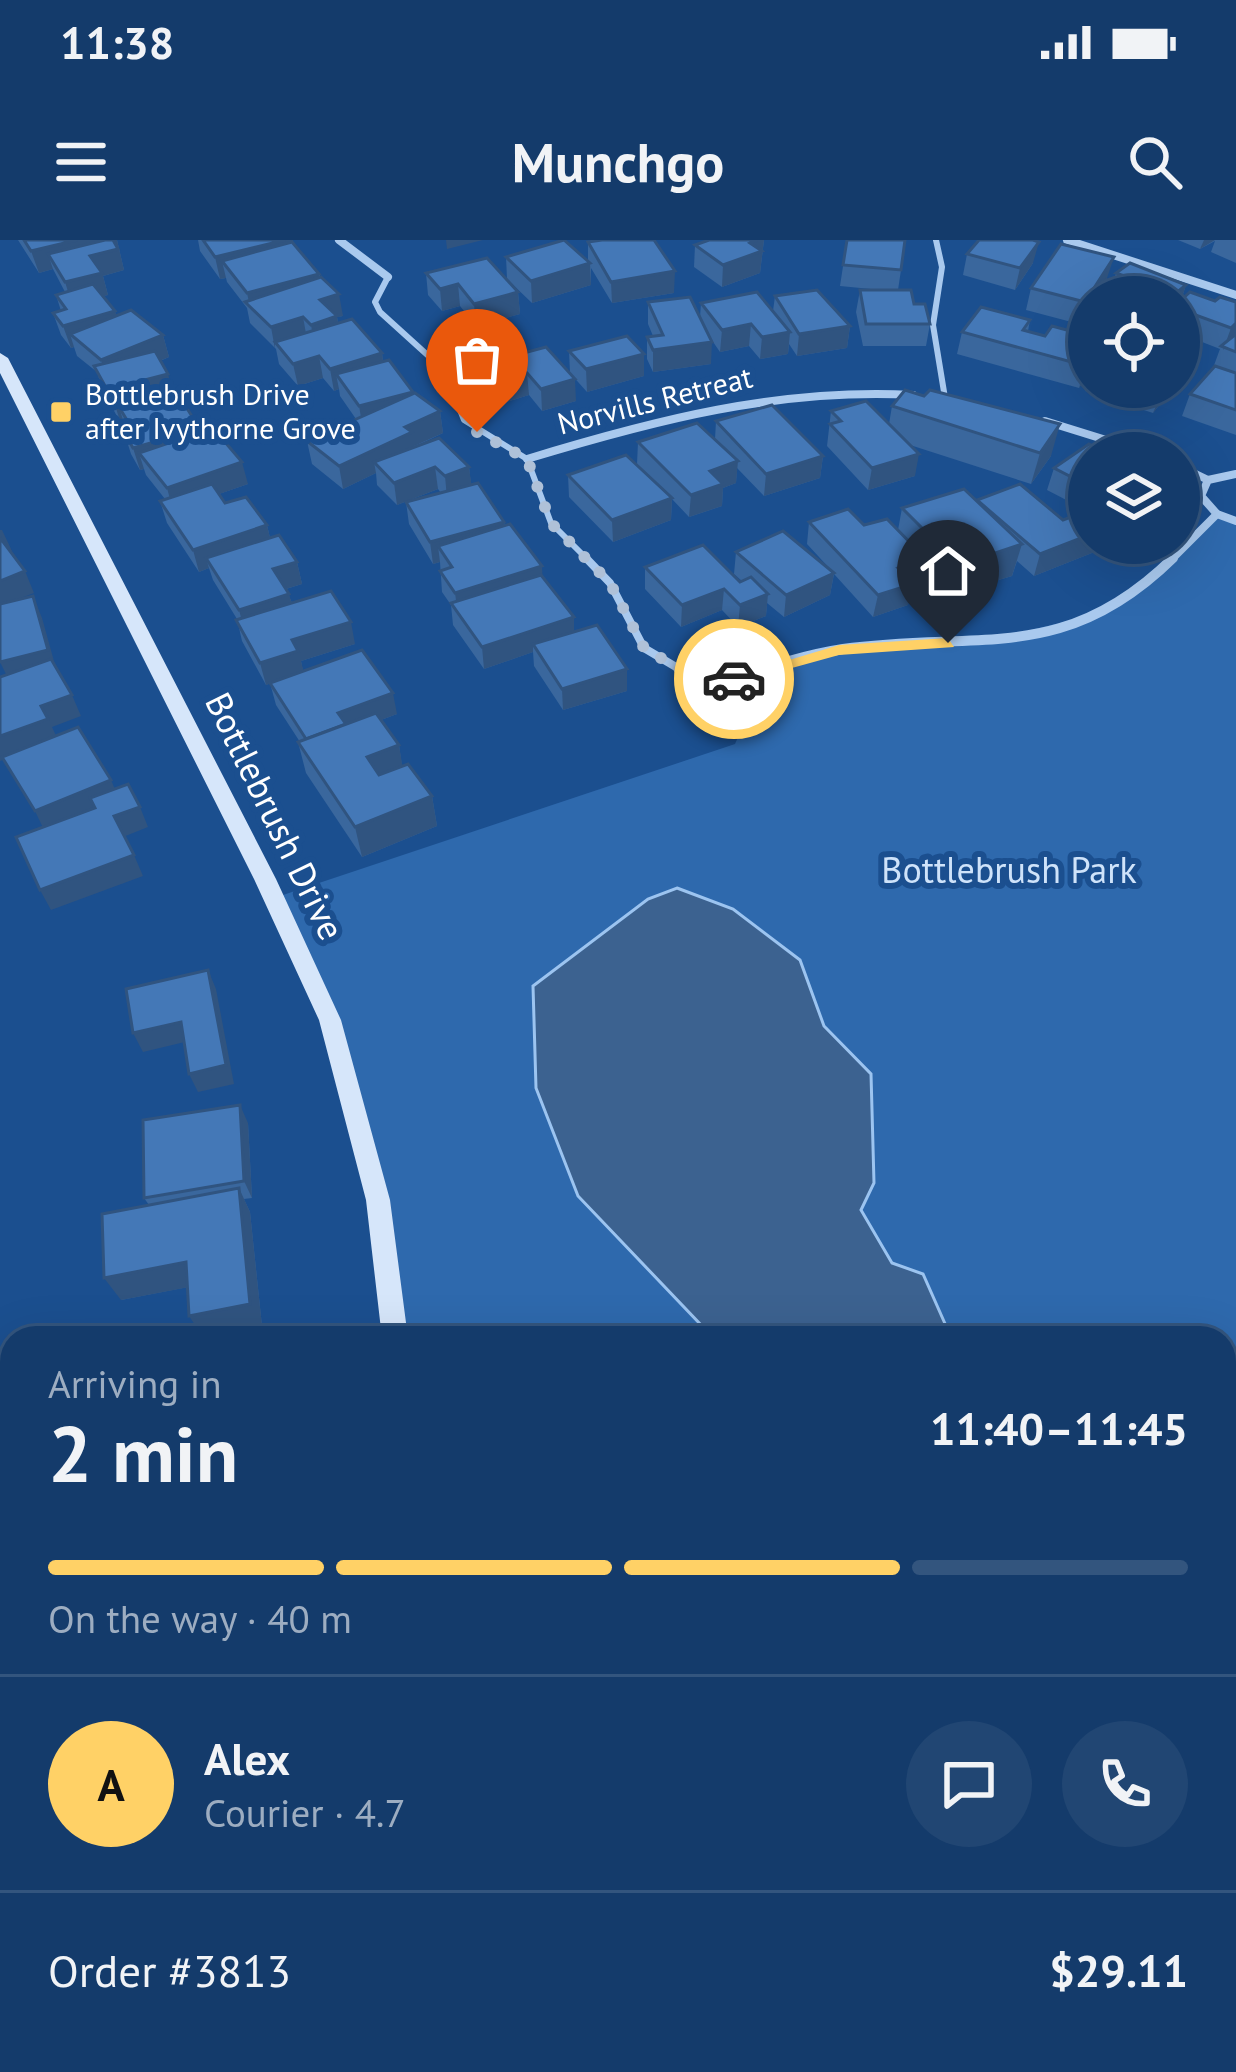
<!DOCTYPE html>
<html lang="en">
<head>
<meta charset="utf-8">
<style>
	:root { --surface:#143b6b; --page:#214673; --text:#f1f3f6; --muted:#9dadc1; --line:#33557e; --accent:#ffd166 }
	body { margin:0; font-family:"PT Sans",sans-serif; background:var(--page); color:var(--text); height:100vh; display:flex; flex-direction:column; font-size:45px; white-space:nowrap }
	* { box-sizing:border-box; margin:0 }
	p { font-size:39px; color:var(--muted) }
	.icon { flex:none; width:66px; height:66px; fill:none; stroke:currentColor; stroke-width:2; stroke-linecap:round; stroke-linejoin:round }
	.map { position:relative; flex:1; overflow:hidden }
	.sheet { position:absolute; left:0px; top:1086px; width:1236px; height:747px; display:flex; flex-direction:column; background:var(--surface); border-radius:36px 36px 0 0; box-shadow:0 12px 48px #0002,0 0 0 3px var(--line) }
	.sheet>* { flex:none }
	.fabs { position:absolute; left:1068px; top:36px; display:grid; gap:24px }
	.fabs a { display:grid; place-items:center; width:132px; height:132px; border-radius:50%; background:var(--surface); box-shadow:0 12px 48px #0002,0 0 0 3px var(--line); font-size:60px }
	.pin { position:absolute; display:grid; place-items:center; width:102px; height:102px; color:#fff; margin:-123px -51px; border-radius:50% 50% 50% 0; rotate:-45deg; box-shadow:0 0 12px #0007 }
	.pin .icon { rotate:45deg }
	.courier { position:absolute; display:grid; place-items:center; width:120px; height:120px; margin:-60px; border:9px solid #ffd166; border-radius:50%; background:#fff; color:#222; box-shadow:0 3px 15px #0007 }
	.overview em { font-style:normal; font-weight:700 }
	.overview div { display:flex; flex-direction:column-reverse }
	.overview { display:flex; align-items:center; justify-content:space-between; height:204px; padding:0 48px }
	h1 { font-size:78px; font-weight:700; line-height:90px }
	.bar { display:grid; grid-template-columns:repeat(4,1fr); gap:18px 12px; align-content:center; height:144px; padding:0 48px }
	.bar i { height:15px; border-radius:9px; background:var(--line) }
	.bar .current { background:var(--accent) }
	.bar p { grid-column:span 4 }
	.line { display:flex; align-items:center; gap:30px; padding:0 48px; border-top:3px solid var(--line) }
	.line div { flex:1 }
	.round { display:grid; place-items:center; flex:none; width:126px; height:126px; border-radius:63px; background:var(--page) }
	.status { display:flex; justify-content:space-between; align-items:center; height:84px; padding:0 60px; background:var(--surface); direction:ltr }
	.status svg { height:33px; fill:currentColor }
	header { display:flex; justify-content:space-between; align-items:center; height:156px; padding:0 48px; background:var(--surface); font-size:54px; font-weight:700 }
	.map>svg:first-child { display:block }
	.green { fill:#2e69ad }
	.water { fill:#3c6290; stroke:#9cc4f0; stroke-width:3 }
	.lines { fill:none; stroke-linecap:round; stroke-linejoin:round }
	.lane-far1 { stroke:#a9c9ee; stroke-width:6 }
	.lane { stroke:#a9c9ee; stroke-width:8 }
	.street-far1 { stroke:#a9c9ee; stroke-width:8 }
	.street { stroke:#a9c9ee; stroke-width:10 }
	.secondary { fill:#d6e6fa; fill-rule:evenodd }
	.wall { fill:#3a679d }
	.shaded-wall { fill:#305480 }
	.building { fill:#4478b7; stroke:#305480; stroke-width:3 }
	.route { fill:#ffd166 }
	.done { stroke:#afc1d8; stroke-width:12; stroke-dasharray:0 21.6 }
	.poi-dot { fill:#ffd166; stroke:#1b4f8f; stroke-width:4.5 }
	.labels { text-anchor:middle; stroke-width:12; stroke-linejoin:round; paint-order:stroke }
	.far-poi-label { font-size:30px; fill:#fff; stroke:#1b4f8f; text-anchor:start }
	.far-street-label { font-size:30px; fill:#fff; stroke:#1b4f8f }
	.street-label { font-size:36px; fill:#fff; stroke:#1b4f8f }
	.park-label { font-size:36px; fill:#cfe3fa; stroke:#1b4f8f }
</style>
</head>
<body>
<div class="status"><b>11:38</b><svg viewBox="0 0 49 12"><path d="M0 12V9h3v3zM5 12V6h3v6zM10 12V3h3v9zM15 12V0h3v12zM26 1h20v11H26zM47 4h2v5h-2z"/></svg></div>
<header><svg class="icon" aria-label="menu" viewBox="0 0 24 24"><path d="M4 6h16M4 12h16M4 18h16"/></svg>Munchgo<svg class="icon" aria-label="search" viewBox="0 0 24 24"><circle cx="10" cy="10" r="6"/><path d="M15 15l6 6"/></svg></header>
<div class="map">
<svg width="1236" height="1832" viewBox="0 0 1236 1832">
	<rect width="100%" height="100%" fill="#1b4f8f"/>
	<polygon class="green" points="1217,274 1236,281 1236,1832 235,1832 240,1821 1224,1821 1224,1098 939,1098 949,1095 892,1023 861,970 874,943 871,834 824,786 800,720 648,659 606,692 578,956 704,1088 787,1098 395,1098 363,890 274,658 735,504 767,429 839,410 985,401 1105,372"/>
	<polygon class="water" points="677,648 733,669 800,720 824,786 871,834 874,943 861,970 892,1023 923,1034 950,1095 787,1098 704,1088 578,956 536,848 533,746 648,659"/>
	<g class="lines">
		<g class="lane-far1">
			<polyline points="936,0 942,27 933,85 945,158"/>
			<polyline points="388,37 375,62 380,72 444,130 464,180 527,219 551,283 589,321"/>
		</g>
		<polyline class="lane" points="586,318 610,343 644,408 708,446"/>
		<g class="street-far1">
			<polyline points="339,0 388,37"/>
			<polyline points="1067,0 1236,55"/>
			<polyline points="1045,181 1148,213"/>
			<path d="M527,219C655,180 778,148 913,155"/>
			<polyline points="1179,226 1208,240"/>
			<polyline points="1236,234 1208,240 1201,256 1217,274 1236,281"/>
			<polyline points="1170,321 1217,274"/>
		</g>
		<path class="street" d="M708,446C752,433 797,416 843,409C978,390 1063,426 1173,318"/>
		<g class="secondary">
			<polygon points="0,113 8,118 276,639 341,780 390,960 408,1098 382,1098 366,960 319,780 254,639 0,133"/>
			<polygon points="1236,1197 1236,1223 1224,1228 1224,1202"/>
			<polygon points="223,1821 257,1821 252,1832 218,1832"/>
		</g>
	</g>
	<g class="wall">
		<polygon points="18,0 117,0 124,30 103,36 108,55 103,56 115,71 116,76 163,95 169,117 160,121 173,152 201,192 248,244 219,254 225,263 267,285 270,298 297,322 302,344 286,349 292,363 355,404 301,421 303,432 397,474 381,480 399,505 402,526 432,556 437,586 362,617 306,533 298,502 300,502 276,465 270,443 273,442 266,445 242,401 237,379 213,340 209,328 199,332 167,283 160,261 165,259 146,235 144,229 140,230 131,214 124,192 127,191 124,183 121,184 102,148 97,132 77,116 74,107 71,108 61,95 53,73 61,71 56,55 65,52 53,29 39,33"/>
		<polygon points="198,0 293,0 293,4 319,34 343,76 337,77 338,83 382,113 383,121 413,152 440,171 443,193 414,207 469,227 471,245 504,282 505,286 574,377 574,392 627,451 563,470 534,426 533,412 484,429 453,385 451,365 442,352 440,322 433,324 409,284 406,262 441,253 438,249 397,265 377,245 376,233 343,249 312,224 307,201 356,179 340,156 339,149 334,151 323,138 298,146 279,124 276,109 250,83 247,68 227,42 226,38 220,39 200,11"/>
		<polygon points="764,0 760,33 722,47 694,27 695,5"/>
		<polygon points="847,0 901,30 898,50 914,64 930,84 926,106 863,106 856,72 860,50 881,50 840,46"/>
		<polygon points="1178,0 1236,0 1236,23 1211,12 1215,1 1200,9"/>
		<polygon points="588,2 674,53 612,63 591,28 591,45 532,63 507,39 506,17 588,21"/>
		<polygon points="967,14 1033,23 1015,50 963,35"/>
		<polygon points="426,33 518,52 520,74 476,86 460,66 442,71 428,55"/>
		<polygon points="1116,33 1186,45 1181,60 1236,62 1236,195 1182,176 1190,154 1213,128 1220,109 1179,93 1179,57 1113,57 1110,55"/>
		<polygon points="1107,38 1089,57 1089,68 1079,84 1026,70 1031,48"/>
		<polygon points="775,56 850,86 847,108 797,116 789,104 788,114 760,119 749,106 720,112 711,99 711,124 653,132 647,119 647,97 653,96 648,84 648,62 700,77 701,63 773,71"/>
		<polygon points="1030,80 1028,91 1045,96 1089,96 1089,132 1079,148 957,114 962,92"/>
		<polygon points="546,107 576,161 542,171 529,155 493,166 478,148 476,126"/>
		<polygon points="569,111 644,114 644,136 587,152 570,133"/>
		<polygon points="1089,137 1089,147 1169,147 1164,159 1153,173 1085,151"/>
		<polygon points="892,166 1051,216 1031,244 910,205 915,236 868,250 827,206 831,171 889,184"/>
		<polygon points="716,181 823,216 820,238 764,256 737,228 736,243 723,248 722,266 689,277 672,259 671,280 613,302 569,257 568,235 637,224 638,202 715,199"/>
		<polygon points="1089,213 1089,295 1097,311 1034,336 1017,321 1012,336 992,342 988,357 961,367 924,328 921,340 912,343 908,365 873,377 834,334 830,355 784,377 767,363 766,376 738,387 722,370 681,387 645,349 645,327 740,342 742,341 734,334 736,312 831,330 807,304 809,282 898,290 902,268 976,261 1063,280 1073,276 1076,265 1047,250 1054,228"/>
		<polygon points="248,883 252,958 244,959 250,972 262,1086 203,1097 188,1047 121,1060 149,965 144,958"/>
	</g>
	<g class="shaded-wall">
		<polygon points="77,0 117,0 124,30 103,36 108,55 72,64 65,42 48,14 53,29 39,33 31,11"/>
		<polygon points="285,0 293,0 296,20 222,21 226,38 220,39 215,17"/>
		<polygon points="446,0 483,0 447,9"/>
		<polygon points="757,0 764,0 760,33 722,47 723,25 750,3"/>
		<polygon points="1204,0 1215,0 1200,9"/>
		<polygon points="1039,2 1033,23 1015,50 1020,28"/>
		<polygon points="1114,17 1107,38 1096,57 1089,57 1089,68 1079,84 1085,62"/>
		<polygon points="590,23 591,45 532,63 531,41"/>
		<polygon points="675,31 674,53 612,63 611,42"/>
		<polygon points="319,34 323,56 250,67 247,53"/>
		<polygon points="458,44 460,66 442,71 440,49"/>
		<polygon points="1186,45 1179,66 1179,57 1171,57"/>
		<polygon points="518,52 520,74 476,86 474,64"/>
		<polygon points="339,54 343,76 337,77 341,98 315,107 311,85 320,60"/>
		<polygon points="115,71 122,93 70,94 74,107 71,108 63,86"/>
		<polygon points="303,77 307,99 275,102 275,109 271,87"/>
		<polygon points="1236,83 1236,97 1223,110 1231,88"/>
		<polygon points="751,84 749,106 720,112 722,90"/>
		<polygon points="850,86 847,108 797,116 799,94"/>
		<polygon points="790,92 788,114 760,119 762,97"/>
		<polygon points="163,95 169,117 108,142 101,120"/>
		<polygon points="712,102 711,124 653,132 653,110"/>
		<polygon points="382,113 385,135 336,134 339,149 334,151 330,129"/>
		<polygon points="644,114 644,136 587,152 586,129"/>
		<polygon points="319,116 323,138 298,146 293,124"/>
		<polygon points="1089,120 1089,132 1079,148 1086,126"/>
		<polygon points="527,133 529,155 493,166 491,143"/>
		<polygon points="168,134 174,156 119,167 124,183 121,184 114,162 133,143"/>
		<polygon points="575,139 576,161 542,171 541,149"/>
		<polygon points="1164,147 1169,147 1164,159 1153,173"/>
		<polygon points="413,152 416,174 363,188 359,166"/>
		<polygon points="440,171 443,193 414,206 415,214 374,222 376,233 343,249 339,226 405,187"/>
		<polygon points="1060,184 1051,216 1031,244 1040,213"/>
		<polygon points="200,189 207,211 139,213 144,229 140,230 133,208"/>
		<polygon points="919,214 915,236 868,250 872,228"/>
		<polygon points="823,216 820,238 764,256 766,234"/>
		<polygon points="738,221 736,243 723,248 722,266 689,277 691,255 710,231"/>
		<polygon points="242,222 248,244 173,270 167,248"/>
		<polygon points="435,227 438,249 397,265 394,243"/>
		<polygon points="469,227 472,249 447,258 445,236"/>
		<polygon points="672,258 671,280 613,302 612,280"/>
		<polygon points="504,282 506,304 438,306 440,322 433,324 430,302"/>
		<polygon points="267,285 272,307 206,318 209,328 199,332 193,310"/>
		<polygon points="0,290 2,290 12,311 0,315"/>
		<polygon points="1089,295 1089,303 1100,303 1097,311 1034,336 1040,314"/>
		<polygon points="1022,304 1012,336 992,342 988,357 961,367 969,335 986,316"/>
		<polygon points="926,319 921,340 893,349 898,328"/>
		<polygon points="297,322 302,344 279,351 273,329"/>
		<polygon points="542,326 543,348 458,375 455,353"/>
		<polygon points="25,331 34,353 0,366 0,341"/>
		<polygon points="834,333 830,355 784,377 786,355"/>
		<polygon points="913,344 908,365 873,377 878,355"/>
		<polygon points="724,349 722,370 681,387 682,365"/>
		<polygon points="289,354 295,375 245,392 239,370"/>
		<polygon points="768,354 766,376 738,387 740,365"/>
		<polygon points="33,356 42,378 57,432 11,444 0,422"/>
		<polygon points="574,377 574,399 533,404 533,412 484,429 482,407"/>
		<polygon points="351,382 355,404 301,421 304,433 266,445 260,423 292,400"/>
		<polygon points="627,429 627,451 563,470 562,449"/>
		<polygon points="393,453 397,474 349,492 338,473"/>
		<polygon points="72,455 81,476 52,487 58,500 0,521 0,496 41,466"/>
		<polygon points="399,505 404,536 374,548 367,517"/>
		<polygon points="111,540 120,561 45,592 35,571"/>
		<polygon points="432,556 437,586 362,617 355,587"/>
		<polygon points="140,567 148,587 123,597 114,576"/>
		<polygon points="134,615 143,636 51,670 40,650"/>
		<polygon points="208,730 216,749 234,844 198,852 189,834"/>
		<polygon points="181,782 189,801 143,812 133,793"/>
		<polygon points="240,865 248,883 252,958 244,941"/>
		<polygon points="239,948 250,972 262,1086 203,1097 189,1076"/>
		<polygon points="186,1022 200,1045 121,1060 104,1038"/>
	</g>
	<g class="building">
		<polygon points="24,0 77,0 31,11"/>
		<polygon points="105,0 113,0 118,9 90,16 102,33 65,42 48,14"/>
		<polygon points="203,0 285,0 215,17"/>
		<polygon points="564,0 590,23 531,41 506,17"/>
		<polygon points="602,0 654,0 675,31 611,42 588,2"/>
		<polygon points="709,0 757,0 750,3 762,11 723,25 695,5"/>
		<polygon points="847,0 905,0 901,30 843,25"/>
		<polygon points="979,0 1033,0 1039,2 1020,28 967,14"/>
		<polygon points="292,2 319,34 247,53 222,21"/>
		<polygon points="1061,4 1114,17 1085,62 1031,48"/>
		<polygon points="487,18 518,52 474,64 458,44 440,49 426,33"/>
		<polygon points="1130,23 1186,45 1171,57 1145,57 1116,45 1127,37 1116,33"/>
		<polygon points="321,37 339,54 320,60 337,76 311,85 303,77 271,87 245,62"/>
		<polygon points="93,44 115,71 63,86 53,73 66,69 56,55"/>
		<polygon points="817,50 850,86 799,94 775,56"/>
		<polygon points="860,50 911,50 914,64 925,64 930,84 866,84"/>
		<polygon points="757,52 790,92 762,97 751,84 722,90 701,63"/>
		<polygon points="1190,52 1215,61 1220,57 1236,62 1236,83 1231,88 1179,69 1179,62"/>
		<polygon points="690,57 712,102 653,110 647,97 663,95 648,62"/>
		<polygon points="981,67 1030,80 1023,90 1045,96 1052,86 1089,96 1089,120 1086,126 962,92"/>
		<polygon points="131,70 163,95 101,120 70,94"/>
		<polygon points="352,79 382,113 330,129 319,116 293,124 275,102"/>
		<polygon points="1236,94 1236,112 1221,106"/>
		<polygon points="627,96 644,114 586,129 569,111"/>
		<polygon points="546,107 575,139 541,149 527,133 491,143 476,126"/>
		<polygon points="155,111 168,134 133,143 140,155 114,162 94,126"/>
		<polygon points="389,120 413,152 359,166 336,134"/>
		<polygon points="1215,126 1236,133 1236,170 1190,154"/>
		<polygon points="905,150 924,156 930,150 1060,184 1040,213 892,166"/>
		<polygon points="176,151 200,189 133,208 124,192 133,190 119,167"/>
		<polygon points="415,153 440,171 405,187 412,192 339,226 307,201"/>
		<polygon points="866,161 919,214 872,228 830,184 841,181 831,171"/>
		<polygon points="772,165 823,216 766,234 716,181"/>
		<polygon points="697,183 738,221 710,231 723,244 691,255 638,202"/>
		<polygon points="213,188 242,222 167,248 139,213"/>
		<polygon points="439,198 469,227 445,236 435,227 394,243 374,222"/>
		<polygon points="1089,204 1108,213 1089,213 1089,246 1054,228"/>
		<polygon points="626,215 672,258 612,280 568,235"/>
		<polygon points="478,243 504,282 430,302 406,262"/>
		<polygon points="212,244 225,263 246,257 267,285 193,310 160,261"/>
		<polygon points="1020,244 1063,280 1084,272 1089,276 1089,295 1040,314 977,260"/>
		<polygon points="964,249 1022,304 986,316 997,326 969,335 902,268"/>
		<polygon points="1089,252 1089,266 1078,260"/>
		<polygon points="848,269 864,285 887,279 926,319 898,328 913,344 878,355 809,282"/>
		<polygon points="510,284 542,326 455,353 440,331 452,327 438,306"/>
		<polygon points="783,291 834,333 786,355 736,312"/>
		<polygon points="279,295 297,322 273,329 289,354 239,370 206,318"/>
		<polygon points="1,299 25,331 0,341 0,300"/>
		<polygon points="703,305 740,342 751,337 768,354 740,365 724,349 682,365 645,327"/>
		<polygon points="541,335 574,377 482,407 451,363"/>
		<polygon points="331,351 351,382 292,400 298,411 260,423 236,380"/>
		<polygon points="33,356 48,410 0,422 0,364"/>
		<polygon points="597,385 627,429 562,449 533,404"/>
		<polygon points="362,410 393,453 338,473 346,484 306,499 270,443"/>
		<polygon points="51,419 72,455 41,466 48,479 0,496 0,437"/>
		<polygon points="376,473 399,505 367,517 379,535 408,524 432,556 355,587 298,502"/>
		<polygon points="78,487 111,540 35,571 2,517"/>
		<polygon points="128,544 140,567 114,576 134,615 40,650 16,597 95,568 90,558"/>
		<polygon points="208,730 226,825 189,834 181,782 133,793 126,749"/>
		<polygon points="240,865 244,941 144,958 143,880"/>
		<polygon points="239,948 250,1064 189,1076 186,1022 104,1038 102,974"/>
		<polygon points="0,1581 12,1586 12,1803 0,1797"/>
	</g>
	<polygon class="route" points="948,398 954,407 839,415 734,444 726,439 839,405"/>
	<g class="lines">
		<polyline class="done" points="477,192 527,219 551,283 610,343 644,408 708,446 734,439"/>
	</g>
	<rect class="poi-dot" x="49" y="160" width="24" height="24" rx="6"/>
	<g class="labels">
		<g class="far-poi-label">
			<text x="85" y="165">Bottlebrush Drive<tspan x="85" dy="34">after Ivythorne Grove</tspan></text>
		</g>
		<g class="far-street-label">
			<text transform="translate(655 161) rotate(-14)" y="10">Norvills Retreat</text>
		</g>
		<g class="street-label">
			<text transform="translate(275 576) rotate(64)" y="13">Bottlebrush Drive</text>
		</g>
		<g class="park-label">
			<text x="1009" y="643">Bottlebrush Park</text>
		</g>
	</g>
</svg>
<div class="fabs">
<a><svg class="icon" aria-label="locate" viewBox="0 0 24 24"><circle cx="12" cy="12" r="6"/><path d="M12 2v4M12 18v4M2 12h4M18 12h4"/></svg></a>
<a><svg class="icon" aria-label="layers" viewBox="0 0 24 24"><path d="M12 4l9 5-9 5-9-5zM3 14l9 5 9-5"/></svg></a>
</div>
<div class="pin" style="left:477px;top:192px;background:#ea580c"><svg class="icon" aria-label="bag" viewBox="0 0 24 24"><path d="M5 8h14l-1 12H6zM9 8a3 3 0 0 1 6 0"/></svg></div>
<div class="pin" style="left:948px;top:403px;background:#1f2937"><svg class="icon" aria-label="home" viewBox="0 0 24 24"><path d="M3 11l9-7 9 7M6 9v11h12V9"/></svg></div>
<div class="courier" style="left:734px;top:439px"><svg class="icon" aria-label="car" viewBox="0 0 24 24"><path d="M5 17H2v-5l4-1 3-4h7l3 4 3 1v5h-3M9 17h6M6 11h13"/><circle cx="7" cy="17" r="2"/><circle cx="17" cy="17" r="2"/></svg></div>
<section class="sheet">
<div class="overview"><div><h1>2 min</h1><p>Arriving in</p></div><em>11:40–11:45</em></div>
<div class="bar"><i class="current"></i><i class="current"></i><i class="current"></i><i></i><p>On the way · 40 m</p></div>
<div class="line" style="height:216px"><b class="round" style="background:var(--accent);color:#111">A</b><div><b>Alex</b><p>Courier · 4.7</p></div><a class="round"><svg class="icon" aria-label="chat" viewBox="0 0 24 24"><path d="M4 5h16v11H9l-5 4z"/></svg></a><a class="round"><svg class="icon" aria-label="phone" viewBox="0 0 24 24"><path d="M5 4h4l2 5-3 2q2 4 5 5l2-3 5 2v4C11 20 4 13 5 4z"/></svg></a></div>
<div class="line" style="height:156px"><div>Order #3813</div><b>$29.11</b></div>
</section>
</div>
</body>
</html>
